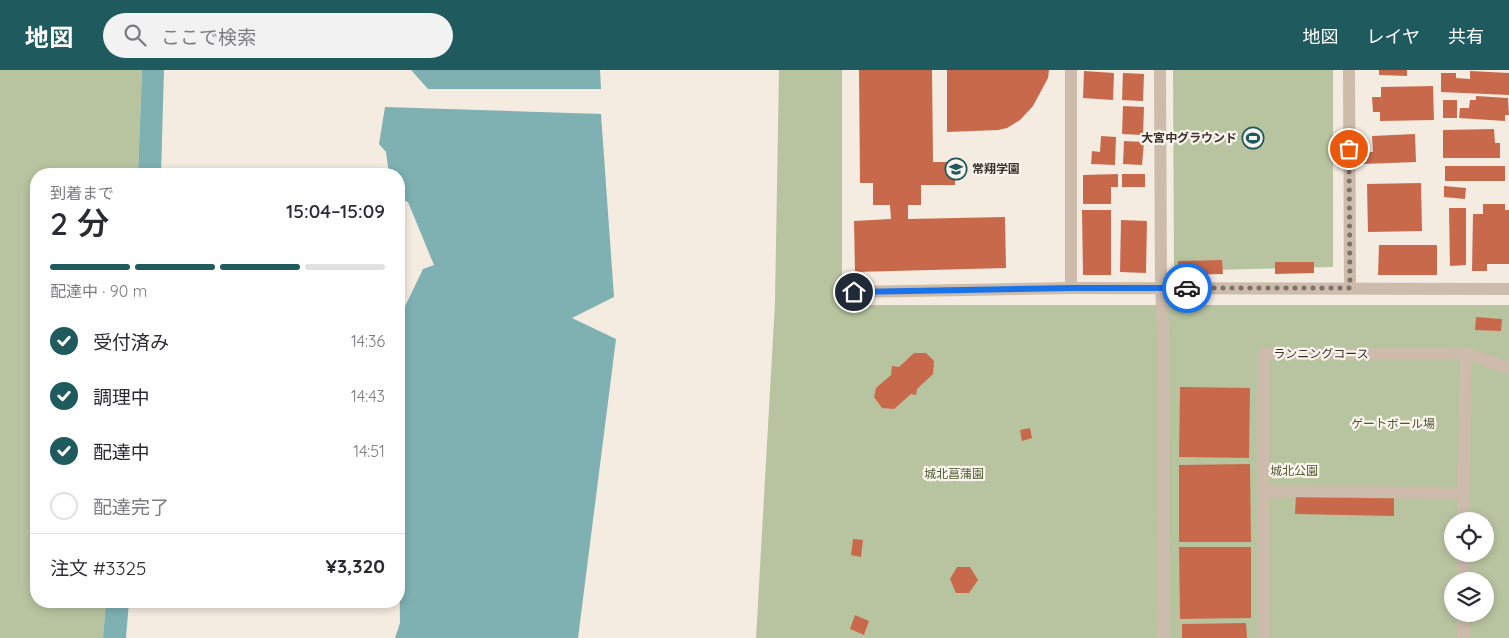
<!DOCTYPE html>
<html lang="ja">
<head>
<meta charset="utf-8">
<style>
	:root { --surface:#fff; --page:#f2f2f3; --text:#2b2b33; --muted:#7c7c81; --line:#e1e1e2; --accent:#1f5a5e }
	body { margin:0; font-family:Quicksand,"Noto Sans JP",sans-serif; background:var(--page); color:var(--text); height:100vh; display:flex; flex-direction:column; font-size:19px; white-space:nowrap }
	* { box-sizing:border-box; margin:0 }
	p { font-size:16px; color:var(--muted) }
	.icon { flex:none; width:28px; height:28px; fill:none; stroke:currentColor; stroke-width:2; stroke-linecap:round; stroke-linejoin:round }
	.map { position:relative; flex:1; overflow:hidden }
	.side { position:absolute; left:30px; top:98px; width:375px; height:440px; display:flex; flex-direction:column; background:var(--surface); border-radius:20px; box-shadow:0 2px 8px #0003 }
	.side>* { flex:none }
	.buttons { position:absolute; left:1444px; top:442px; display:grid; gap:10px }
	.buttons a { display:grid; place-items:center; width:50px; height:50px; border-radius:50%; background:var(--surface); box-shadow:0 2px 8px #0003; font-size:25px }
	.pin { position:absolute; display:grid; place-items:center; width:42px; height:42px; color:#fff; margin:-21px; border:2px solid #fff; border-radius:50%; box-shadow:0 1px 5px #0007 }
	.courier { position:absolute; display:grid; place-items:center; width:50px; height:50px; margin:-25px; border:4px solid #1a73e8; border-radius:50%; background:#fff; color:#222; box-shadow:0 1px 6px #0007 }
	.headline em { font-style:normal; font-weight:600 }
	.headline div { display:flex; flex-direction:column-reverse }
	.headline { display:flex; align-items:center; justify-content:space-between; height:85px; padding:0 20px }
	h1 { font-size:32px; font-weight:600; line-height:38px }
	.bar { display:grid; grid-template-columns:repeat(4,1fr); gap:8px 5px; align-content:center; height:60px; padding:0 20px }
	.bar i { height:6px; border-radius:4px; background:var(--line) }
	.bar .on { background:var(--accent) }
	.bar p { grid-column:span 4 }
	.line { display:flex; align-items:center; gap:12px; padding:0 20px; border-top:1px solid var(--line) }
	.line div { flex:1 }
	ol { padding:0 20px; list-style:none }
	li { display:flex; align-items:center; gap:15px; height:55px }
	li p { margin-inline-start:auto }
	li .icon { padding:5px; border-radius:50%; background:var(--accent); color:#fff; stroke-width:4 }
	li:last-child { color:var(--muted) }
	li i { width:28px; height:28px; border:2px solid var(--line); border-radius:50% }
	header { display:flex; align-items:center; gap:30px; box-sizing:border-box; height:70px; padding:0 25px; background:var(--accent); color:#fff }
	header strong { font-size:24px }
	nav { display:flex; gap:28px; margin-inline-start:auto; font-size:18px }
	.search { width:350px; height:45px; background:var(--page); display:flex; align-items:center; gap:12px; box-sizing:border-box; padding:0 18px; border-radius:28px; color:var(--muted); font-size:19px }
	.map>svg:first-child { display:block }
	.green { fill:#b8c4a0; fill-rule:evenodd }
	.water { fill:#7fb0b2 }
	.building { fill:#c8694b }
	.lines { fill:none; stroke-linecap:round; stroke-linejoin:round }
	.service { stroke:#cdbbac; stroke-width:12 }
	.pedestrian { stroke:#cdbbac; stroke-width:12 }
	.minor { stroke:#cdbbac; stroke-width:12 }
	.done { stroke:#7c716b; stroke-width:5; stroke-dasharray:0 9 }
	.route { stroke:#1a73e8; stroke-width:6 }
	.labels { text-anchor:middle; stroke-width:4.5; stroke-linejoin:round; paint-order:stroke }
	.poi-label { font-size:12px; font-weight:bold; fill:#3b302b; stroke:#fbf5ee; text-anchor:end }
	.street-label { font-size:12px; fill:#3b302b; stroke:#fbf5ee }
	.park-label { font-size:12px; fill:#4a5a2e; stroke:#fbf5ee }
</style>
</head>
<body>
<header>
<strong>地図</strong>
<div class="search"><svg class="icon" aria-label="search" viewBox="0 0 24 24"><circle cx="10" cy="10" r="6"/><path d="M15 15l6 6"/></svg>ここで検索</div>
<nav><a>地図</a><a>レイヤ</a><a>共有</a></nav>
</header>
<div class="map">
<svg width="1509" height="568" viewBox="0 0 1509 568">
	<rect width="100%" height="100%" fill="#f4ebe1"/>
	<g class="green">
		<polygon points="0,0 142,0 138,104 36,104 36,531 106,531 103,568 0,568"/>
		<path d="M779,0H842V235H1509V568H756L775,233ZM1452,451H1485V484H1452ZM1452,511H1485V544H1452Z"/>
		<polygon points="1173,0 1333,0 1333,197 1174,201"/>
	</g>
	<g class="water">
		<polygon points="142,0 164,0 161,104 138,104"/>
		<polygon points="411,0 600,0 601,19 428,19"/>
		<polygon points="385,37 601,44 614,227 572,248 616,269 578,568 395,568 400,553 399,476 405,429 399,398 399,249 423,199 434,195 408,132 399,129 399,104 389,104 386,82 379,74"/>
		<polygon points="106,531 129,531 126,568 103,568"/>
	</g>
	<g class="building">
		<polygon points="859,0 932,0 933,92 955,92 955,115 921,115 921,135 908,135 908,149 1005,147 1006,198 855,202 854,151 891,149 890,135 873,135 873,113 860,113"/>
		<polygon points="947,0 1049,0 1048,8 1033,36 1020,50 1007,58 998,60 947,62"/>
		<polygon points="1379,0 1407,0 1407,6 1379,5"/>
		<polygon points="1084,1 1114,3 1113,30 1083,28"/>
		<polygon points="1470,1 1509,3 1509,25 1441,22 1441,3 1456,3 1456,8 1470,9"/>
		<polygon points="1123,3 1144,4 1143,31 1122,30"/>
		<polygon points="1433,16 1434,50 1380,51 1380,42 1373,42 1372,27 1381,27 1381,17"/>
		<polygon points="1476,26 1508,28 1509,45 1505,45 1505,51 1459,48 1460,38 1469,38 1470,30 1476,30"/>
		<rect x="1443" y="30" width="14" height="18"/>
		<polygon points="1123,36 1144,37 1143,65 1122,64"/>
		<polygon points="1494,59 1495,73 1500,73 1500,88 1443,88 1443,60"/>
		<polygon points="1415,64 1416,92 1363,94 1363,82 1373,82 1372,66"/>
		<polygon points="1101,66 1116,67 1115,95 1091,94 1092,81 1100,82"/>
		<polygon points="1124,71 1144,72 1142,95 1123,94"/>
		<rect x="1445" y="96" width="60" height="15"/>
		<polygon points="1118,104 1118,117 1111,117 1111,134 1083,134 1083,105"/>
		<rect x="1122" y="104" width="23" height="13"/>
		<polygon points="1421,113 1422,161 1368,162 1367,114"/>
		<polygon points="1444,116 1466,118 1465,129 1444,127"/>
		<polygon points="1483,134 1505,134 1505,140 1509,140 1509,194 1487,194 1487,201 1472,201 1473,144 1483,144"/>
		<polygon points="1449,138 1466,138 1466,195 1450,196"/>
		<polygon points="1082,140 1111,140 1111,205 1083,205"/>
		<polygon points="1121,150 1147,151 1146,203 1120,202"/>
		<polygon points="1379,175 1437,175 1437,205 1378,205"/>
		<polygon points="1222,190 1223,204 1178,205 1178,191"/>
		<polygon points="1275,192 1314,192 1314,203 1275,204"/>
		<polygon points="1476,247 1502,249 1501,261 1475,260"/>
		<polygon points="914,283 926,283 934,291 933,304 917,319 916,325 911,324 894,339 882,338 874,327 876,318 891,305 892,296 899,297"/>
		<polygon points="1180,317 1250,318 1249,388 1179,387"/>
		<polygon points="1030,358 1032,368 1022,371 1020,360"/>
		<polygon points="1250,394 1251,472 1179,472 1179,395"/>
		<polygon points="1296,424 1394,426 1394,446 1295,444"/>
		<polygon points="853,469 863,470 861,487 851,485"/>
		<polygon points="1179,477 1251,477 1251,548 1180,549"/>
		<polygon points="957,497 970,497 978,510 969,523 956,523 950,509"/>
		<polygon points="855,545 869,551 864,565 850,559"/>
		<polygon points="1246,553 1247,568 1182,568 1182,554"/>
	</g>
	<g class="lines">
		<polyline class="service" points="1161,218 1164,275"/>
		<g class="pedestrian">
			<polyline points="1263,421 1463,423"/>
			<polyline points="1463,451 1466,283"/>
			<polyline points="1463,484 1463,511"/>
			<polyline points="1463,544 1464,568"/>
			<polyline points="1163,568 1164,275"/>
			<polyline points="1263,568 1263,284 1466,283 1509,298"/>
		</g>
		<g class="minor">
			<polyline points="1160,0 1161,218"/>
			<polyline points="1349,0 1350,218"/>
			<polyline points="1071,218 1071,0"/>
			<polyline points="854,222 1071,218 1509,219"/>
		</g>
	</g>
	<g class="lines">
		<polyline class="done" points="1187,218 1350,218 1349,79"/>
		<polyline class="route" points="854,222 1071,218 1187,218"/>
	</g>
	<defs>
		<g id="stadium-ring" transform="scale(1.125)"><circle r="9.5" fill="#fbf5ee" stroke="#1f5a5e" stroke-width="1.5"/><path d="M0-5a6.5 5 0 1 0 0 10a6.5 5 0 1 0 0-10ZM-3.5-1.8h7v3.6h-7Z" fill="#1f5a5e"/></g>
		<g id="school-ring" transform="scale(1.125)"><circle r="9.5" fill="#fbf5ee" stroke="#1f5a5e" stroke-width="1.5"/><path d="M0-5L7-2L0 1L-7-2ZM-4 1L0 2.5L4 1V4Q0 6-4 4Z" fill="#1f5a5e"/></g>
	</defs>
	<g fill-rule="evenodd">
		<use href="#stadium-ring" x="1253" y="68"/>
		<use href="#school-ring" x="956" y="99"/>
	</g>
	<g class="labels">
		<g class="poi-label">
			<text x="1237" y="72">大宮中グラウンド</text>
			<text x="972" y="103" text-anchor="start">常翔学園</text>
		</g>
		<g class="street-label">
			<text x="1321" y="288">ランニングコース</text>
		</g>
		<g class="park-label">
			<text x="1393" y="358">ゲートボール場</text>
			<text x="1294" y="405">城北公園</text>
			<text x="954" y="408">城北菖蒲園</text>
		</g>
	</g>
</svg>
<div class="buttons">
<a><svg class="icon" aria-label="locate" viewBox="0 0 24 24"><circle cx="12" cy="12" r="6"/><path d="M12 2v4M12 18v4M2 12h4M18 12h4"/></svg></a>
<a><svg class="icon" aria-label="layers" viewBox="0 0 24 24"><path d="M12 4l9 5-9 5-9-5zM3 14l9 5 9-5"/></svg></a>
</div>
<div class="pin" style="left:1349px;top:79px;background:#ea580c"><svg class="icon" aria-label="bag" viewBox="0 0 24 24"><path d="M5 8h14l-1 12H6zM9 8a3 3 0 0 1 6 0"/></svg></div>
<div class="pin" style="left:854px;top:222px;background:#1f2937"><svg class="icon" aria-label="home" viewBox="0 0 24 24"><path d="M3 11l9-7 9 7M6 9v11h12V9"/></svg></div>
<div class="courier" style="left:1187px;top:218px"><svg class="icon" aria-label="car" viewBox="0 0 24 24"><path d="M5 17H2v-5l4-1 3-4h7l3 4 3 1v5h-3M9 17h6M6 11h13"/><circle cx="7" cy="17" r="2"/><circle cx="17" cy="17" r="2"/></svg></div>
<section class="side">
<div class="headline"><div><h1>2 分</h1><p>到着まで</p></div><em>15:04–15:09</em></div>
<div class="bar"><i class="on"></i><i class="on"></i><i class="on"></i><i></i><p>配達中 · 90 m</p></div>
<ol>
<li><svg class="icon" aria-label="check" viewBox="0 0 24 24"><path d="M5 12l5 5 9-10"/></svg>受付済み<p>14:36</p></li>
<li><svg class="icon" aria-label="check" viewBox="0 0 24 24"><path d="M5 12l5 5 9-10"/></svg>調理中<p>14:43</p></li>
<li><svg class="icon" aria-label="check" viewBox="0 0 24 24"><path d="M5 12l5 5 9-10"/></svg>配達中<p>14:51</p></li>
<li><i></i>配達完了</li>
</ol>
<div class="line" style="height:65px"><div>注文 #3325</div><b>¥3,320</b></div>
</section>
</div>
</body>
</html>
